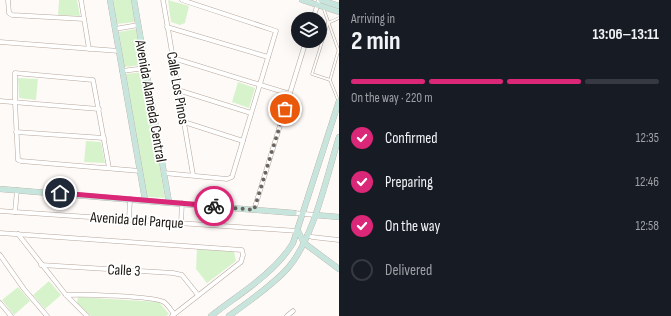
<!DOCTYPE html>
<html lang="en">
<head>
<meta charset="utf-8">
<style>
	:root { --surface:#171b24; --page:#242831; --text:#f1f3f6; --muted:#9ea1a6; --line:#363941; --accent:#db2777 }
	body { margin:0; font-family:"Sofia Sans Condensed",sans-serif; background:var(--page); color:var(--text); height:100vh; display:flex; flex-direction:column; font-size:15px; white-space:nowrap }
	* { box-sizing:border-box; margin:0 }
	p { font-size:13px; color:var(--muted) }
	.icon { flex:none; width:22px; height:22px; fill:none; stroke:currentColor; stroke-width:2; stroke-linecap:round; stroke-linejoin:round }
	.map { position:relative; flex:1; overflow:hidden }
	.details { display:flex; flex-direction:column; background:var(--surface); width:332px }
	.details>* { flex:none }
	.tools { position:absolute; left:291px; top:12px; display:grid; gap:8px }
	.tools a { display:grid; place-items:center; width:36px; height:36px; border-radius:50%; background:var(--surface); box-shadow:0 4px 16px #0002; font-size:20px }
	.pin { position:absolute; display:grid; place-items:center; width:34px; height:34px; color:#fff; margin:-17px; border:2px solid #fff; border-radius:50%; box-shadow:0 1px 4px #0007 }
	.courier { position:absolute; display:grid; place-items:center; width:40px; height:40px; margin:-20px; border:3px solid #db2777; border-radius:50%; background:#fff; color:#222; box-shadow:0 1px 5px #0007 }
	.head em { font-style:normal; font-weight:700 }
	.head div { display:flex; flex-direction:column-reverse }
	.head { display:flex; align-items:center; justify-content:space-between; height:68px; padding:0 12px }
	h1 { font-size:26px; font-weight:700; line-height:30px }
	.bar { display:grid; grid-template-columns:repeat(4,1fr); gap:6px 4px; align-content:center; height:48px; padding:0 12px }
	.bar i { height:5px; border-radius:3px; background:var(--line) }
	.bar .on { background:var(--accent) }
	.bar p { grid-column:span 4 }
	ol { padding:0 12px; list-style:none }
	li { display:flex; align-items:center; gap:12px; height:44px }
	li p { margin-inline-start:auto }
	li .icon { padding:4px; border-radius:50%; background:var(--accent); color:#fff; stroke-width:4 }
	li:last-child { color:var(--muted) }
	li i { width:22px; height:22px; border:2px solid var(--line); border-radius:50% }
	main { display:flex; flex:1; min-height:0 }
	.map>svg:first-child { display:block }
	.green { fill:#d7f3cc }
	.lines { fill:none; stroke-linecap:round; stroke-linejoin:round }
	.lane-casing { stroke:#b6a79b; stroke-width:3 }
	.street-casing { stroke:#b6a79b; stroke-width:5 }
	.secondary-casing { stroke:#b6a79b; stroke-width:6 }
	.lane { stroke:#fff; stroke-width:2 }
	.street { stroke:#fff; stroke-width:4 }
	.secondary { stroke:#c7e5dd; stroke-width:5.5 }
	.done { stroke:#6a6561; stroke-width:4; stroke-dasharray:0 7.2 }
	.route { stroke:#db2777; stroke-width:5 }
	.labels { text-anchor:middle; stroke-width:3.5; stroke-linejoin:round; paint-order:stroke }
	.street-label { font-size:15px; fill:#1a1510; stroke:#fff }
</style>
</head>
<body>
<main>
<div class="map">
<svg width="339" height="316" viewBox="0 0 339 316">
	<rect width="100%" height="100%" fill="#fefaf8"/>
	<g class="green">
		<polygon points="59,0 77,0 80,16 58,15"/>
		<polygon points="113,0 131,0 135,22 117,24"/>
		<polygon points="168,0 189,6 185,23 180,25 171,22"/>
		<polygon points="136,29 142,65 124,67 119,32"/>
		<polygon points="144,72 165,198 147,197 126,74"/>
		<polygon points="18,78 38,79 36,100 19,98"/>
		<polygon points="238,82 255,88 249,108 232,102"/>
		<polygon points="86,141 101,142 105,163 84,162"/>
		<polygon points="197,249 234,252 236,261 207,283 196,269"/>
		<polygon points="49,281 61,295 45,309 33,295"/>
		<polygon points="18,287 30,301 14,315 2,300"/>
		<polygon points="78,297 159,302 169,314 166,316 91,316 77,303"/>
	</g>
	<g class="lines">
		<g class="lane-casing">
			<g id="lane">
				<polyline points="323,7 339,52"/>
				<polyline points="328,23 312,74 330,80"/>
				<polyline points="328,23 339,18"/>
				<polyline points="338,100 330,80 338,52"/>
			</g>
		</g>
		<g class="street-casing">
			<g id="street">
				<polyline points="8,0 9,13 12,15 84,19"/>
				<polyline points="81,0 89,49"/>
				<polyline points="163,0 193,175"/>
				<polyline points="313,19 319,0"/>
				<polyline points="167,27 268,57"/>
				<polyline points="115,29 138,25"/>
				<polyline points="0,42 119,51"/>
				<polyline points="173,58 290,94"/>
				<polyline points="122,71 146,68"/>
				<polyline points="178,90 251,113"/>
				<polyline points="0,101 99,109"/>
				<polyline points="184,122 243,141"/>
				<polyline points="16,132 104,138"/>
				<polyline points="109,168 93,80 15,73 15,102 18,160 21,161 140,171"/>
				<polyline points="164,173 227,179 232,177 276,31 182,0"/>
				<polyline points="254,210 306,41"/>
				<polyline points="0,211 298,231"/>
				<polyline points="15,212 17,190"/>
				<polyline points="294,213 315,215"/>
				<polyline points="129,220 130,199"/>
				<polyline points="181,223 182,203"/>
				<polyline points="0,233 242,250 243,255 241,262 172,316"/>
				<polyline points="18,234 66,295 87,316"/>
				<polyline points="307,235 312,237 339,240"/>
				<polyline points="0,255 24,289 47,316"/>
				<polyline points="41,265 173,273 182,275 198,295"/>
				<path d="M66,295C81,294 154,296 164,302C168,305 171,310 174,314"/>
				<polyline points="0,303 11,316"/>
				<polyline points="287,316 293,311"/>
			</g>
		</g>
		<g class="secondary-casing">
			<g id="secondary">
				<polyline points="110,0 145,200"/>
				<polyline points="134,0 169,202"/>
				<polyline points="302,0 339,12"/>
				<polyline points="321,0 339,6"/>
				<polyline points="0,189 294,213"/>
				<polyline points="315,215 339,217"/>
				<polyline points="298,231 304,243 339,269"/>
				<path d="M211,316C239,294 274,274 293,243L339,101"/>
				<path d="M229,316C249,301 272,286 288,268C314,238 327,175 339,137"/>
			</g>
		</g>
		<use href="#lane" class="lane"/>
		<use href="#street" class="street"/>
		<use href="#secondary" class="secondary"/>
	</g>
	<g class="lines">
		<polyline class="done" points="214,206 254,210 285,109"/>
		<polyline class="route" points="60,193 214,206"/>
	</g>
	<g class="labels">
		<g class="street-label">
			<text transform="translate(178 88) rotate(80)" y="5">Calle Los Pinos</text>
			<text transform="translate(151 101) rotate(80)" y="5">Avenida Alameda Central</text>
			<text transform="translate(137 220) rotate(4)" y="5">Avenida del Parque</text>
			<text transform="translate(124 270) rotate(3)" y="5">Calle 3</text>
		</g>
	</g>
</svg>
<div class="tools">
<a><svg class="icon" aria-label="layers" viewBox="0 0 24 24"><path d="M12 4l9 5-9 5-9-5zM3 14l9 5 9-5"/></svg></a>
</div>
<div class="pin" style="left:285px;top:109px;background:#ea580c"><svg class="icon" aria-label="bag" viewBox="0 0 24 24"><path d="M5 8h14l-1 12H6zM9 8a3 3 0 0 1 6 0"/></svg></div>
<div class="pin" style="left:60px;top:193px;background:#1f2937"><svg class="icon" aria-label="home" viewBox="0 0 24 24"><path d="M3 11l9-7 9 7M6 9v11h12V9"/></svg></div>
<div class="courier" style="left:214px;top:206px"><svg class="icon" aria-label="bike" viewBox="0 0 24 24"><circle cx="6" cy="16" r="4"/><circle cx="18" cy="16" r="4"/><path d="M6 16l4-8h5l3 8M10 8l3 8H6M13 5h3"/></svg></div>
</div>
<section class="details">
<div class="head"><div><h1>2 min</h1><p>Arriving in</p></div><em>13:06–13:11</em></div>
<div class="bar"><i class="on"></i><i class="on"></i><i class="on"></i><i></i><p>On the way · 220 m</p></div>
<ol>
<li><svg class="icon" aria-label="check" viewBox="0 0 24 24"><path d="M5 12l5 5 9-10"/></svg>Confirmed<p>12:35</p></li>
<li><svg class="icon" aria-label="check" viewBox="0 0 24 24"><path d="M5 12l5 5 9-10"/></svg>Preparing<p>12:46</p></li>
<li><svg class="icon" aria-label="check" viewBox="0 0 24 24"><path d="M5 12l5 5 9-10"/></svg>On the way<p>12:58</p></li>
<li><i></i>Delivered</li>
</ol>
</section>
</main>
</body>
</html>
